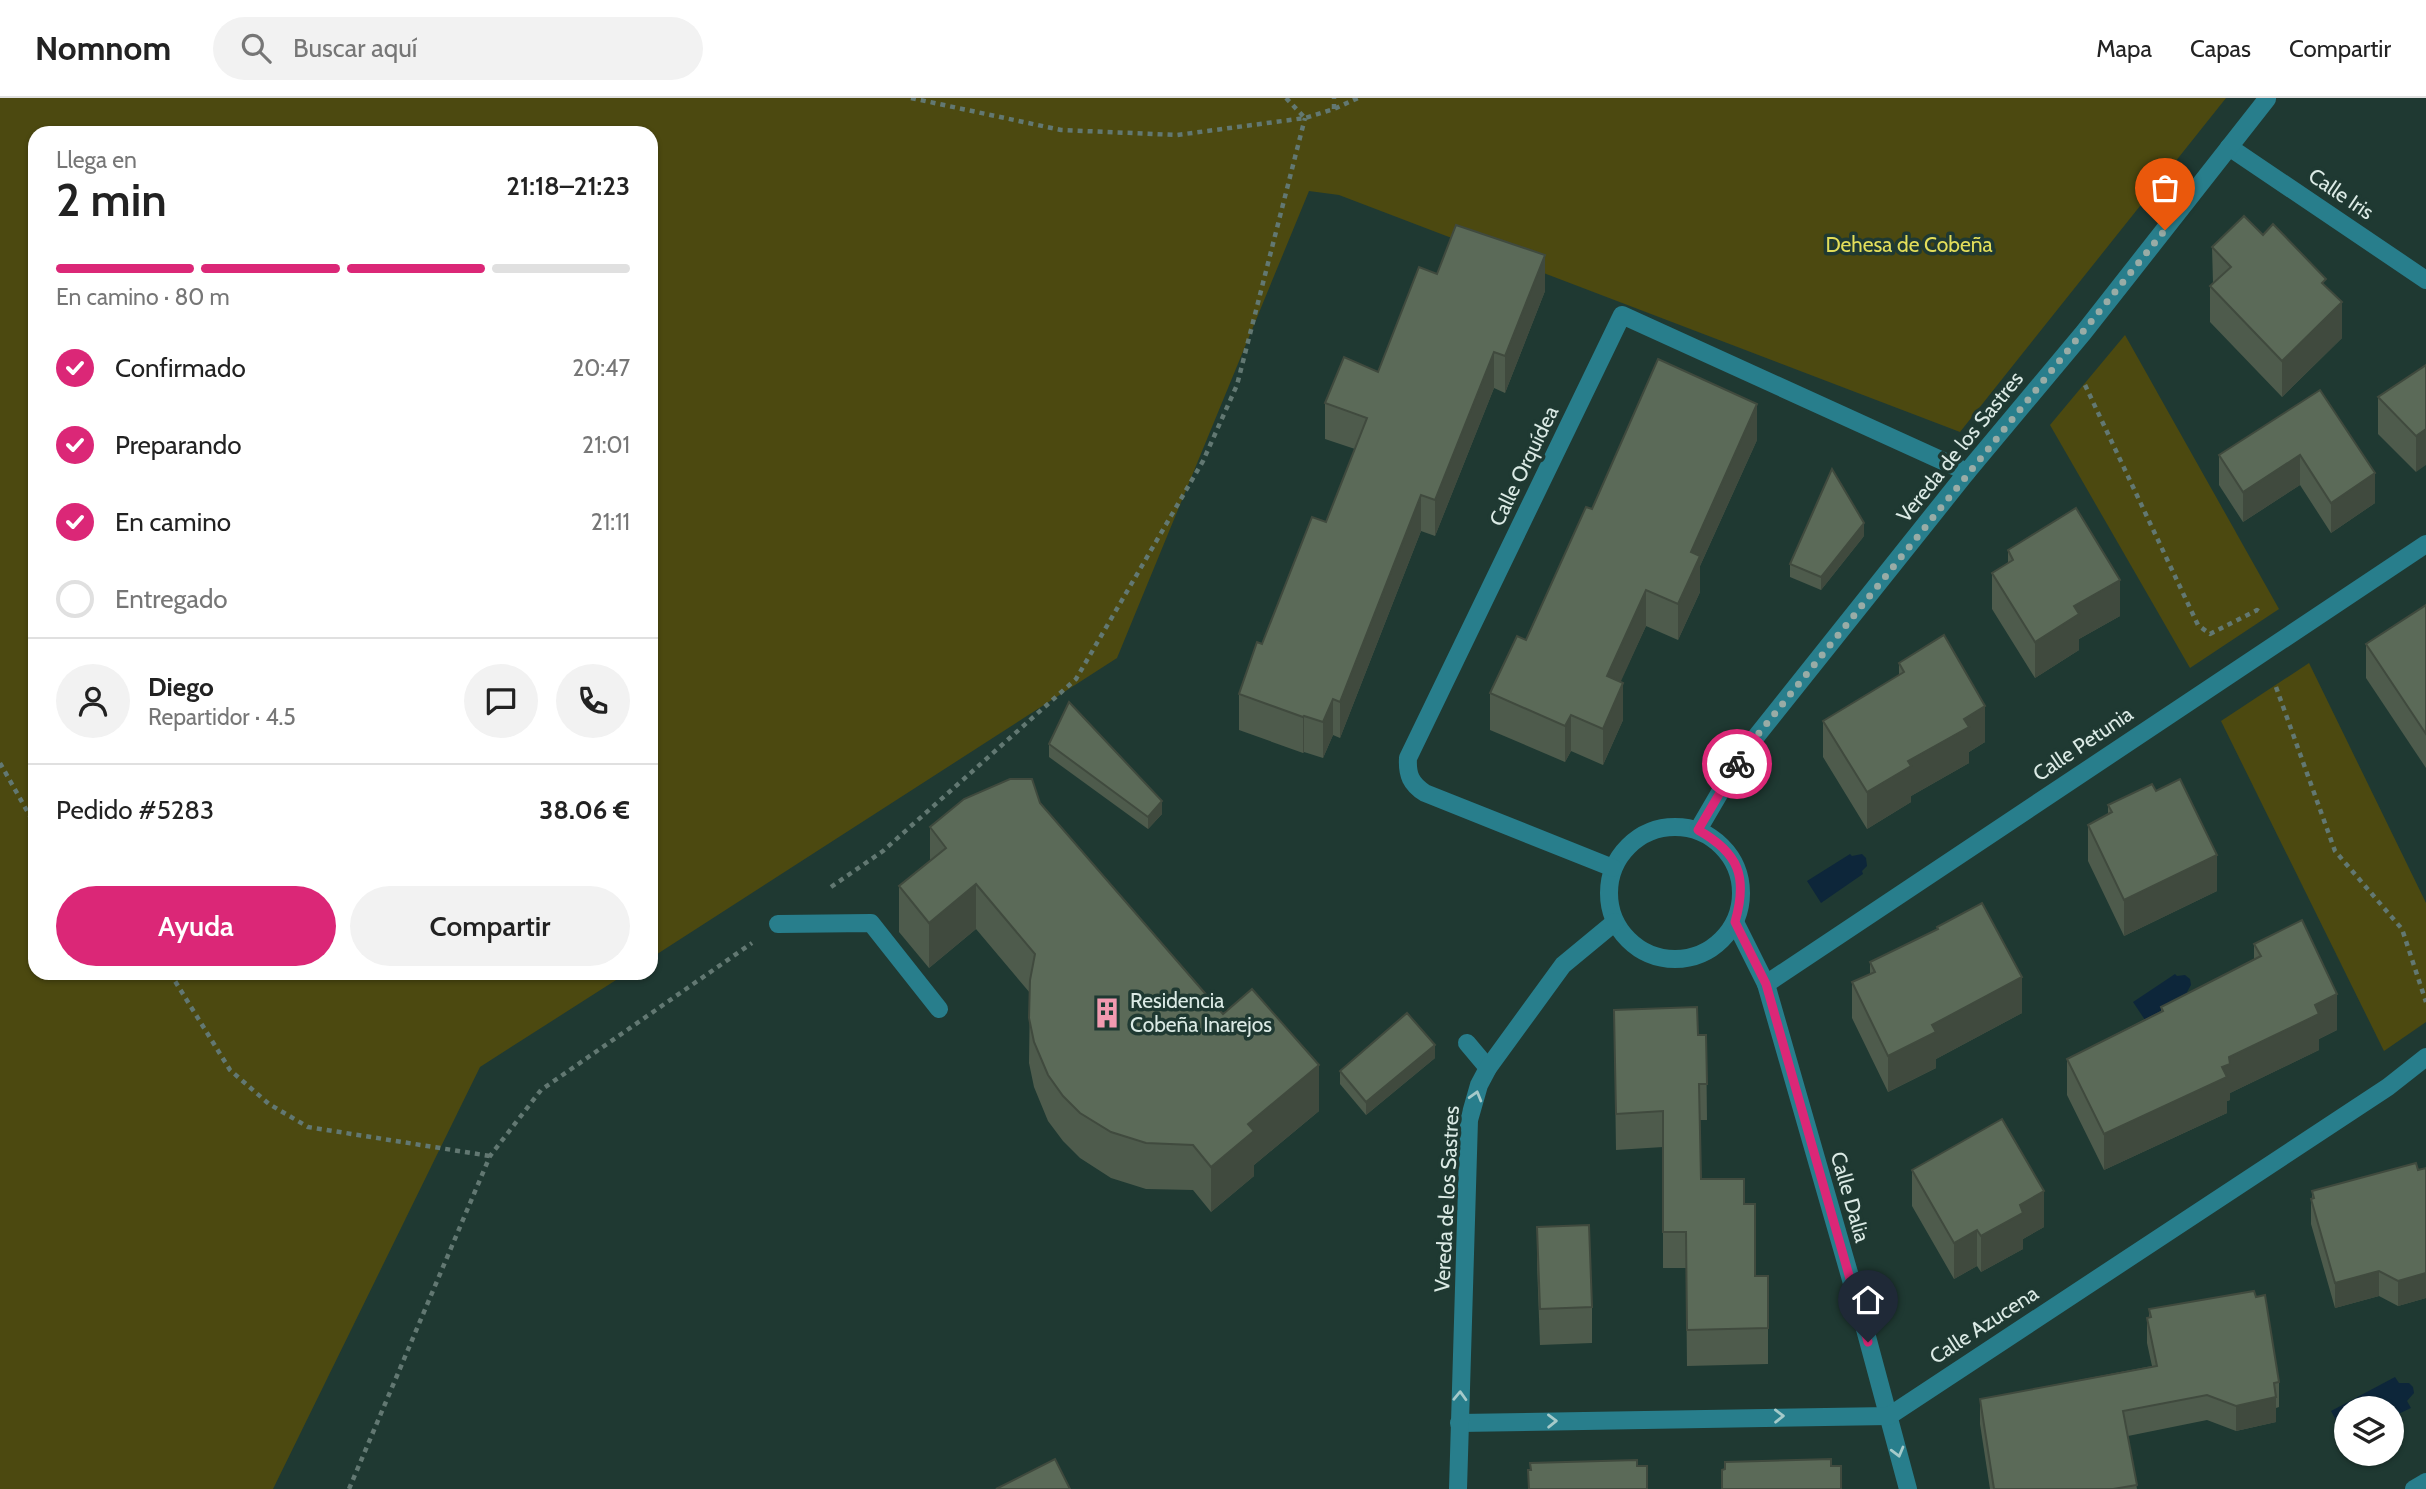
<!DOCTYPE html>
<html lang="es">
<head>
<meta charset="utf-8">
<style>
	:root { --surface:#fff; --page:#f2f2f2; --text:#222; --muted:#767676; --line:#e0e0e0; --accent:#db2777 }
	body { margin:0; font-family:Cabin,sans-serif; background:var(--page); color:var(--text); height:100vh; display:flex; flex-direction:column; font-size:26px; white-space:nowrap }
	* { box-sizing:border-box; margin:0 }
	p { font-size:23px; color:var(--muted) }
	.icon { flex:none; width:38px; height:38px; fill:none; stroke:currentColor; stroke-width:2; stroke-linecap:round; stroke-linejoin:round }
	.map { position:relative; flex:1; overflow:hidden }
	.sheet { position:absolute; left:28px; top:28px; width:630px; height:854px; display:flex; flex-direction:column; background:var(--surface); border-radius:21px; box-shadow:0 2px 5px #0004 }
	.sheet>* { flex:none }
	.tools { position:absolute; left:2334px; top:1298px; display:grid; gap:14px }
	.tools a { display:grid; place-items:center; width:70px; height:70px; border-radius:50%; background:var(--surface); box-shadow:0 2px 5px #0004; font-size:35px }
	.pin { position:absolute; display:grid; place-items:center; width:60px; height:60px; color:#fff; margin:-72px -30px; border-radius:50% 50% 50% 0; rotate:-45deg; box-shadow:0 0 7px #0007 }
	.pin .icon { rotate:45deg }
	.courier { position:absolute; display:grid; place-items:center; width:70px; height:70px; margin:-35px; border:5px solid #db2777; border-radius:50%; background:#fff; color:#222; box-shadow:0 2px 9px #0007 }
	.head em { font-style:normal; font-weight:600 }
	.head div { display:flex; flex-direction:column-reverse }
	.head { display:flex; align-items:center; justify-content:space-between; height:119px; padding:0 28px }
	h1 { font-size:46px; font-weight:600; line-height:52px }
	.bar { display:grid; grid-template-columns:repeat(4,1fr); gap:10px 7px; align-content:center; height:84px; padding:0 28px }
	.bar i { height:9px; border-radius:5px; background:var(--line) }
	.bar .selected { background:var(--accent) }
	.bar p { grid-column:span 4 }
	.line { display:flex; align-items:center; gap:18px; padding:0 28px; border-top:2px solid var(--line) }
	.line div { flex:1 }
	.round { display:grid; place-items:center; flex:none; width:74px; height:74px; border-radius:37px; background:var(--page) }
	ol { padding:0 28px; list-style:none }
	li { display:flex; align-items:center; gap:21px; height:77px }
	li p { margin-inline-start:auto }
	li .icon { padding:7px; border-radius:50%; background:var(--accent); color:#fff; stroke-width:4 }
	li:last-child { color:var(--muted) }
	li i { width:38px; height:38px; border:4px solid var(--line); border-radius:50% }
	.cta { display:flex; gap:14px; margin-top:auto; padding:14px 28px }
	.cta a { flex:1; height:80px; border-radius:42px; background:var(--accent); color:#fff; font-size:28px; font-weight:600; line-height:80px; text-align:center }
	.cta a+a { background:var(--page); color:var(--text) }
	header { display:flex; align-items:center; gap:42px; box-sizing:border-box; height:98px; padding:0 35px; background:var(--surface); border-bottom:2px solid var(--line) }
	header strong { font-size:33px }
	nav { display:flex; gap:38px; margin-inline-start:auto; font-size:24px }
	.search { width:490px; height:63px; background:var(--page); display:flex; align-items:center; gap:18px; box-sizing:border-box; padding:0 24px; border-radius:38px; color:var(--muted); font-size:26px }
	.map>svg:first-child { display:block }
	.green { fill:#4c4910 }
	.water { fill:#0d263a }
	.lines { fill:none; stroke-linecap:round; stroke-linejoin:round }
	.path { stroke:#627872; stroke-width:4.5; stroke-dasharray:5 5; stroke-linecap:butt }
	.minor { stroke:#287e8c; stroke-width:18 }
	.wall { fill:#4e5b4c }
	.shaded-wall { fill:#404a3e }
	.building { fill:#5b6a58; stroke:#404a3e; stroke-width:2 }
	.oneway { stroke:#a5caca }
	.done { stroke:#99aca6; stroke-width:7; stroke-dasharray:0 12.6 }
	.route { stroke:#db2777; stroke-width:9 }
	.labels { text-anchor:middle; stroke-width:7; stroke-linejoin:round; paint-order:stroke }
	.street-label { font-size:21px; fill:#dbeae5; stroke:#1f3932 }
	.park-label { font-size:21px; fill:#e3de5a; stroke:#1f3932 }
	.poi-label { font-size:21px; fill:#dbeae5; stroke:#1f3932; text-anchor:start }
</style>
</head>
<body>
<header>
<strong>Nomnom</strong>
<div class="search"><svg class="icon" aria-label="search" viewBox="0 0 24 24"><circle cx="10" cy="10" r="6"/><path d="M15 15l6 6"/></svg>Buscar aquí</div>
<nav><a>Mapa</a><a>Capas</a><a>Compartir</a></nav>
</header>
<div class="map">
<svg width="2426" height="1391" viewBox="0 0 2426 1391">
	<rect width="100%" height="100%" fill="#1f3932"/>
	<g class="green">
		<polygon points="0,0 2226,0 1960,334 1339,97 1309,93 1117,560 651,860 651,35 35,35 35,875 627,875 480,969 273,1391 0,1391"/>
		<polygon points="2125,237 2279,511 2190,570 2050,327"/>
		<polygon points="2309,565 2426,805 2426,924 2384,953 2221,623"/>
	</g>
	<g class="water">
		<polygon points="1850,756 1852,758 1862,756 1866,760 1867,768 1862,773 1863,776 1821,805 1807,783"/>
		<polygon points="2175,876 2177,878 2185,877 2190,881 2191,887 2187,894 2189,896 2147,925 2133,904"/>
		<polygon points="2395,1279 2399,1285 2409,1285 2413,1289 2414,1295 2407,1303 2411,1310 2392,1319 2392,1311 2347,1311 2346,1341 2331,1313"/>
	</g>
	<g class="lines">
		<g class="path">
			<polyline points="911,0 1061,32 1177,37 1305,20 1334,11 1358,0"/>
			<polyline points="1286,0 1304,19"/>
			<polyline points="1334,11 1334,0"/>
			<polyline points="2085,287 2198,527 2210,536 2257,512 2261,515"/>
			<polyline points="2276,589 2335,753 2402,831 2426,904"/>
			<polyline points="0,665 35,727"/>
			<polyline points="831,789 883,753 1076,581 1203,363 1237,287 1305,20"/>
			<polyline points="170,875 230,972 269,1006 308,1029 490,1058"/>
			<polyline points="349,1391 490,1058 541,992 752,845"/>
		</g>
		<g class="minor">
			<polyline points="2229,49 2426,182"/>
			<circle cx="1675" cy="795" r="66"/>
			<polyline points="1698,732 1743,655 1967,374 2084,234 2267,1"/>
			<path d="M1613,770L1425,695C1411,686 1407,677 1408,660L1622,217L1967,374"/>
			<polyline points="1735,824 1766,886 1862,1220 1908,1391"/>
			<polyline points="778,826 871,825 939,911"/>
			<polyline points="1766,886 2426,446"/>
			<polyline points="1467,945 1488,970"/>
			<polyline points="1459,1325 1889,1318 2388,989 2426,959"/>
			<polyline points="1458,1391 1469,1022 1479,987 1488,970 1563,867 1615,824"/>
			<polyline points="2414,1391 2426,1384"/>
		</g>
	</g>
	<g class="wall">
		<polygon points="2263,137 2326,189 2342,240 2282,299 2210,224 2210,188 2213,185 2212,149"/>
		<polygon points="1437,176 1545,193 1505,295 1494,290 1435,438 1421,433 1340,640 1333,637 1323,660 1304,654 1303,655 1239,632 1239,596 1262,546 1326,424 1355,351 1325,341 1325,305 1378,274"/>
		<polygon points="2426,267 2416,374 2378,336 2378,299"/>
		<polygon points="2320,292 2375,405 2331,435 2300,387 2243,424 2219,387 2219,357"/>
		<polygon points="1757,342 1700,468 1700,494 1678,542 1646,528 1620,584 1623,622 1603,667 1571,653 1565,664 1490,632 1490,595 1526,542 1592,411"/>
		<polygon points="1864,438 1821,492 1790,479 1790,466"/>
		<polygon points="2008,452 2120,518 2079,541 2079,552 2035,580 1992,511 1992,475 2008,465"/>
		<polygon points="2426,507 2426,670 2366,580 2366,546"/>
		<polygon points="1899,565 1985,644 1969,654 1969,665 1911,698 1911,704 1867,731 1823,659 1823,623 1899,577"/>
		<polygon points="1049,646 1162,716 1148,731 1049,659"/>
		<polygon points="2156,693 2217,793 2124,838 2088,763 2088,727 2108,716 2108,707"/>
		<polygon points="1040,705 1223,916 1319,1013 1254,1067 1254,1078 1211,1114 1193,1092 1146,1091 1111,1080 1080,1060 1063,1043 1048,1023 1034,989 1029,965 1030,895 976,831 929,870 899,834 899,788 930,763 930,729"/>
		<polygon points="1937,829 2022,915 1936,961 1936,970 1888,994 1852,920 1852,884 1870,876 1870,864 1937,832"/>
		<polygon points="2254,846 2337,932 2319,941 2319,952 2230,995 2230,1002 2227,1003 2227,1015 2104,1072 2067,997 2067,961 2161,913 2161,909 2254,861"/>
		<polygon points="1614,912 1698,937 1706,937 1707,1022 1700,1022 1701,1081 1744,1106 1755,1178 1768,1178 1768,1266 1687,1268 1686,1170 1663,1170 1663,1049 1616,1052"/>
		<polygon points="1435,960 1366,1017 1340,986 1340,973"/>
		<polygon points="2426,1070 2426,1200 2398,1208 2379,1198 2335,1210 2311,1126 2311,1101 2312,1101 2312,1093"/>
		<polygon points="1912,1072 2044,1129 2023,1141 2023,1151 1981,1174 1977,1168 1954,1181 1912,1108"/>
		<polygon points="1537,1129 1592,1209 1592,1245 1540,1247 1537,1165"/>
		<polygon points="2149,1211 2279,1284 2279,1309 2276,1310 2276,1324 2236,1333 2207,1322 2128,1338 2137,1391 1990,1391 1980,1326 1980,1301 2152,1268 2147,1245 2147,1220 2149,1219"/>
	</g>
	<g class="shaded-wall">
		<polygon points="1545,157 1545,193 1505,295 1505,258"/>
		<polygon points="2342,204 2342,240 2282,299 2282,263"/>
		<polygon points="1494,254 1494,290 1435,438 1435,402"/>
		<polygon points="1757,306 1757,342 1700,468 1700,494 1678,542 1678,506 1691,454"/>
		<polygon points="2426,331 2426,367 2416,374 2416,338"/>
		<polygon points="2300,357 2300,387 2243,424 2243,394"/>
		<polygon points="2375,375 2375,405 2331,435 2331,405"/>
		<polygon points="1421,397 1421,433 1340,640 1340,604"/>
		<polygon points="1864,425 1864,438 1821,492 1821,479"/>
		<polygon points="2120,482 2120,518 2079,541 2079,552 2035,580 2035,544 2074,508"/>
		<polygon points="1646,492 1646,528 1607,614 1607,578"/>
		<polygon points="1623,585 1623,622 1603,667 1603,631"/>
		<polygon points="1333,601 1333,637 1323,660 1323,624"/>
		<polygon points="1985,608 1985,644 1969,654 1969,665 1911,698 1911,704 1867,731 1867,694 1964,621"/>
		<polygon points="1571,617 1571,653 1565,664 1565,628"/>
		<polygon points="1304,618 1304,654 1303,655 1303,619"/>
		<polygon points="1162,703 1162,716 1148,731 1148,719"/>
		<polygon points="2217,757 2217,793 2124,838 2124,802"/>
		<polygon points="976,786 976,831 929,870 929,825"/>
		<polygon points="2022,879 2022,915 1936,961 1936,970 1888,994 1888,958 1932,927"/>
		<polygon points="2337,896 2337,932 2319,941 2319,952 2230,995 2230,1002 2227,1003 2227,1015 2104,1072 2104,1036 2222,969 2229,959 2315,907"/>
		<polygon points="1435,947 1435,960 1366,1017 1366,1004"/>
		<polygon points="1319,967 1319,1013 1254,1067 1254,1078 1211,1114 1211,1069 1248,1026"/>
		<polygon points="2044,1093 2044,1129 2023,1141 2023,1151 1981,1174 1981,1138 2020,1107"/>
		<polygon points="1977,1132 1977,1168 1954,1181 1954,1145"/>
		<polygon points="2379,1173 2379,1198 2335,1210 2335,1185"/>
		<polygon points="2426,1175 2426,1200 2398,1208 2398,1183"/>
		<polygon points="2276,1299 2276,1324 2236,1333 2236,1308"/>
	</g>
	<g class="building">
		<polygon points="2244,118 2263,137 2273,126 2326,181 2322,185 2342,204 2282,263 2210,188 2231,169 2212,149"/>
		<polygon points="1456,127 1545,157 1505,258 1494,254 1435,402 1421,397 1340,604 1333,601 1323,624 1304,618 1303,619 1239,596 1257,544 1262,546 1312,419 1326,424 1367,320 1325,305 1344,259 1378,274 1419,169 1437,176"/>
		<polygon points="1658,261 1757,306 1691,454 1700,458 1678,506 1646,492 1607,578 1623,585 1603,631 1571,617 1565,628 1490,595 1517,538 1526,542 1586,409 1592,411"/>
		<polygon points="2426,267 2426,331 2416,338 2378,299"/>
		<polygon points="2320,292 2375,375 2331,405 2300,357 2243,394 2219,357"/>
		<polygon points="1832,371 1864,425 1821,479 1790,466"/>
		<polygon points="2076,410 2120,482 2074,508 2079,516 2035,544 1992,475 2013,462 2008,452"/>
		<polygon points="2426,507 2426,636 2366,546"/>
		<polygon points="1944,537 1985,608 1964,621 1969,629 1908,663 1911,668 1867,694 1823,623 1904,574 1899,565"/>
		<polygon points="1069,604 1162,703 1148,719 1049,646"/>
		<polygon points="1010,681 1032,681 1040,705 1223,916 1252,891 1319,967 1248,1026 1254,1033 1211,1069 1193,1047 1146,1045 1111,1034 1080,1015 1063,998 1048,977 1034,944 1029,920 1030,882 1035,856 976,786 929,825 899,788 946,750 930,729 964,701"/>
		<polygon points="2180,681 2217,757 2124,802 2088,727 2112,714 2108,707 2152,686 2156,693"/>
		<polygon points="1982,805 2022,879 1932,927 1936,934 1888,958 1852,884 1875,874 1870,864 1938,831 1937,829"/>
		<polygon points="2302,822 2337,896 2315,907 2319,916 2229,959 2230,966 2222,969 2227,979 2104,1036 2067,961 2163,913 2161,909 2261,858 2254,846"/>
		<polygon points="1697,909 1698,937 1706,937 1707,986 1699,986 1701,1081 1744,1081 1744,1106 1755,1106 1755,1178 1768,1178 1768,1230 1687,1232 1686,1134 1663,1134 1663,1013 1616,1016 1614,912"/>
		<polygon points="1407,915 1435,947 1366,1004 1340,973"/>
		<polygon points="2002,1021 2044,1093 2020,1107 2023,1115 1981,1138 1977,1132 1954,1145 1912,1072"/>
		<polygon points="2416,1065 2418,1072 2426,1070 2426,1175 2398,1183 2379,1173 2335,1185 2311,1101 2314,1100 2312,1093"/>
		<polygon points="1589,1127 1592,1209 1540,1211 1537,1129"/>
		<polygon points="2254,1193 2256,1199 2265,1197 2279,1284 2274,1285 2276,1299 2236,1308 2207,1297 2123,1313 2137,1387 2113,1391 1994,1391 1980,1301 2157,1268 2147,1220 2151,1219 2149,1211"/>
		<polygon points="1055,1361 1070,1391 996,1391"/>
		<polygon points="1831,1361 1831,1368 1841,1368 1841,1391 1722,1391 1722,1372 1725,1371 1725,1364"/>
		<polygon points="1637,1362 1637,1368 1647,1368 1647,1391 1529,1391 1528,1372 1531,1372 1530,1365"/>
	</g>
	<defs><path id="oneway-chevron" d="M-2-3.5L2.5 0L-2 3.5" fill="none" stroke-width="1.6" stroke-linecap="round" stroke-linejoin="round" transform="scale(1.75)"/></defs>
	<g class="oneway">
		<use href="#oneway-chevron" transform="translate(1476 998) rotate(-74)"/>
		<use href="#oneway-chevron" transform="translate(1460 1298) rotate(-88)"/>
		<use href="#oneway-chevron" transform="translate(1779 1318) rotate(-1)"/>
		<use href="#oneway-chevron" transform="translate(1552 1323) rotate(-1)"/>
		<use href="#oneway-chevron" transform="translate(1898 1354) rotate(75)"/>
	</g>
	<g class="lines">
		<polyline class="done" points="1737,666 1743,655 2165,132"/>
		<path class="route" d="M1737,666L1698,732C1739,755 1748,779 1735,824L1766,886L1868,1244"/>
	</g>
	<defs>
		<g id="building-bare" transform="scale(2.415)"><path d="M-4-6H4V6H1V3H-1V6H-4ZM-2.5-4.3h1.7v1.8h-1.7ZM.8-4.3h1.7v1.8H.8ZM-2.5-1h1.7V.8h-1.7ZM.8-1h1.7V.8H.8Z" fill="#f29ab0" stroke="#1f3932" stroke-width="2.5" paint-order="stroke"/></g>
	</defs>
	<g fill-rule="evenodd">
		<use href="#building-bare" x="1107" y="915"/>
	</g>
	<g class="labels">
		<g class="street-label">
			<text transform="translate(2341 96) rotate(34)" y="7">Calle Iris</text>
			<text transform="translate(1960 349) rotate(-51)" y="7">Vereda de los Sastres</text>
			<text transform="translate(1524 368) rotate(-64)" y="7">Calle Orquídea</text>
			<text transform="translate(2083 646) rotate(-34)" y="7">Calle Petunia</text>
			<text transform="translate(1850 1099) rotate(74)" y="7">Calle Dalia</text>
			<text transform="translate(1447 1101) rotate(-87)" y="7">Vereda de los Sastres</text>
			<text transform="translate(1984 1227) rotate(-33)" y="7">Calle Azucena</text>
		</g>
		<g class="park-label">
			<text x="1909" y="154">Dehesa de Cobeña</text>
		</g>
		<g class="poi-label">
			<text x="1130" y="910">Residencia<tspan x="1130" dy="24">Cobeña Inarejos</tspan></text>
		</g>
	</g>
</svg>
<div class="tools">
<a><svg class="icon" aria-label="layers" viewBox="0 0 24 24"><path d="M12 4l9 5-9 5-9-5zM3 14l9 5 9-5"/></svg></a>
</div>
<div class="pin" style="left:2165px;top:132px;background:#ea580c"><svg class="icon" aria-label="bag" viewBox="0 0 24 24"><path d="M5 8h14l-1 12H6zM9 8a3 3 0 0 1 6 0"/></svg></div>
<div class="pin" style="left:1868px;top:1244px;background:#1f2937"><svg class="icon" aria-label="home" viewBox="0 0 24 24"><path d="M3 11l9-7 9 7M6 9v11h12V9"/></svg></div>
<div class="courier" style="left:1737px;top:666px"><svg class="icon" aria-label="bike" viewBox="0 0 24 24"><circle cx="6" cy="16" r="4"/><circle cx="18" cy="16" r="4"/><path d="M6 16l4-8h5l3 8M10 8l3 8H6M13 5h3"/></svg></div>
<section class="sheet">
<div class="head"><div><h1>2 min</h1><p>Llega en</p></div><em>21:18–21:23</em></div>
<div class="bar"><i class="selected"></i><i class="selected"></i><i class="selected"></i><i></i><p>En camino · 80 m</p></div>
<ol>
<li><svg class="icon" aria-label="check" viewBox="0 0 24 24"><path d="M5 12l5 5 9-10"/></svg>Confirmado<p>20:47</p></li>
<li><svg class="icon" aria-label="check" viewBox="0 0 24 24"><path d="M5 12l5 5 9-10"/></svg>Preparando<p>21:01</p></li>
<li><svg class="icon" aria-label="check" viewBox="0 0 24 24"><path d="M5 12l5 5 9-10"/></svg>En camino<p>21:11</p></li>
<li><i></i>Entregado</li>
</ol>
<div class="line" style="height:126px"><a class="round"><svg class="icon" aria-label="person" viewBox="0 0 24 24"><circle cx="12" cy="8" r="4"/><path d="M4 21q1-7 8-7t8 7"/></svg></a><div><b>Diego</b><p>Repartidor · 4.5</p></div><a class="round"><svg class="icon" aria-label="chat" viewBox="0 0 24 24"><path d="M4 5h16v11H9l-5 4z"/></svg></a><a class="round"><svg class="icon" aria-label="phone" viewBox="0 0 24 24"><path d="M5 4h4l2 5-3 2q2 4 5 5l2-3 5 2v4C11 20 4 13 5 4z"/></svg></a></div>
<div class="line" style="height:91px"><div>Pedido #5283</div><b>38.06 €</b></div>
<div class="cta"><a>Ayuda</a><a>Compartir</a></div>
</section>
</div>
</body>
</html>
